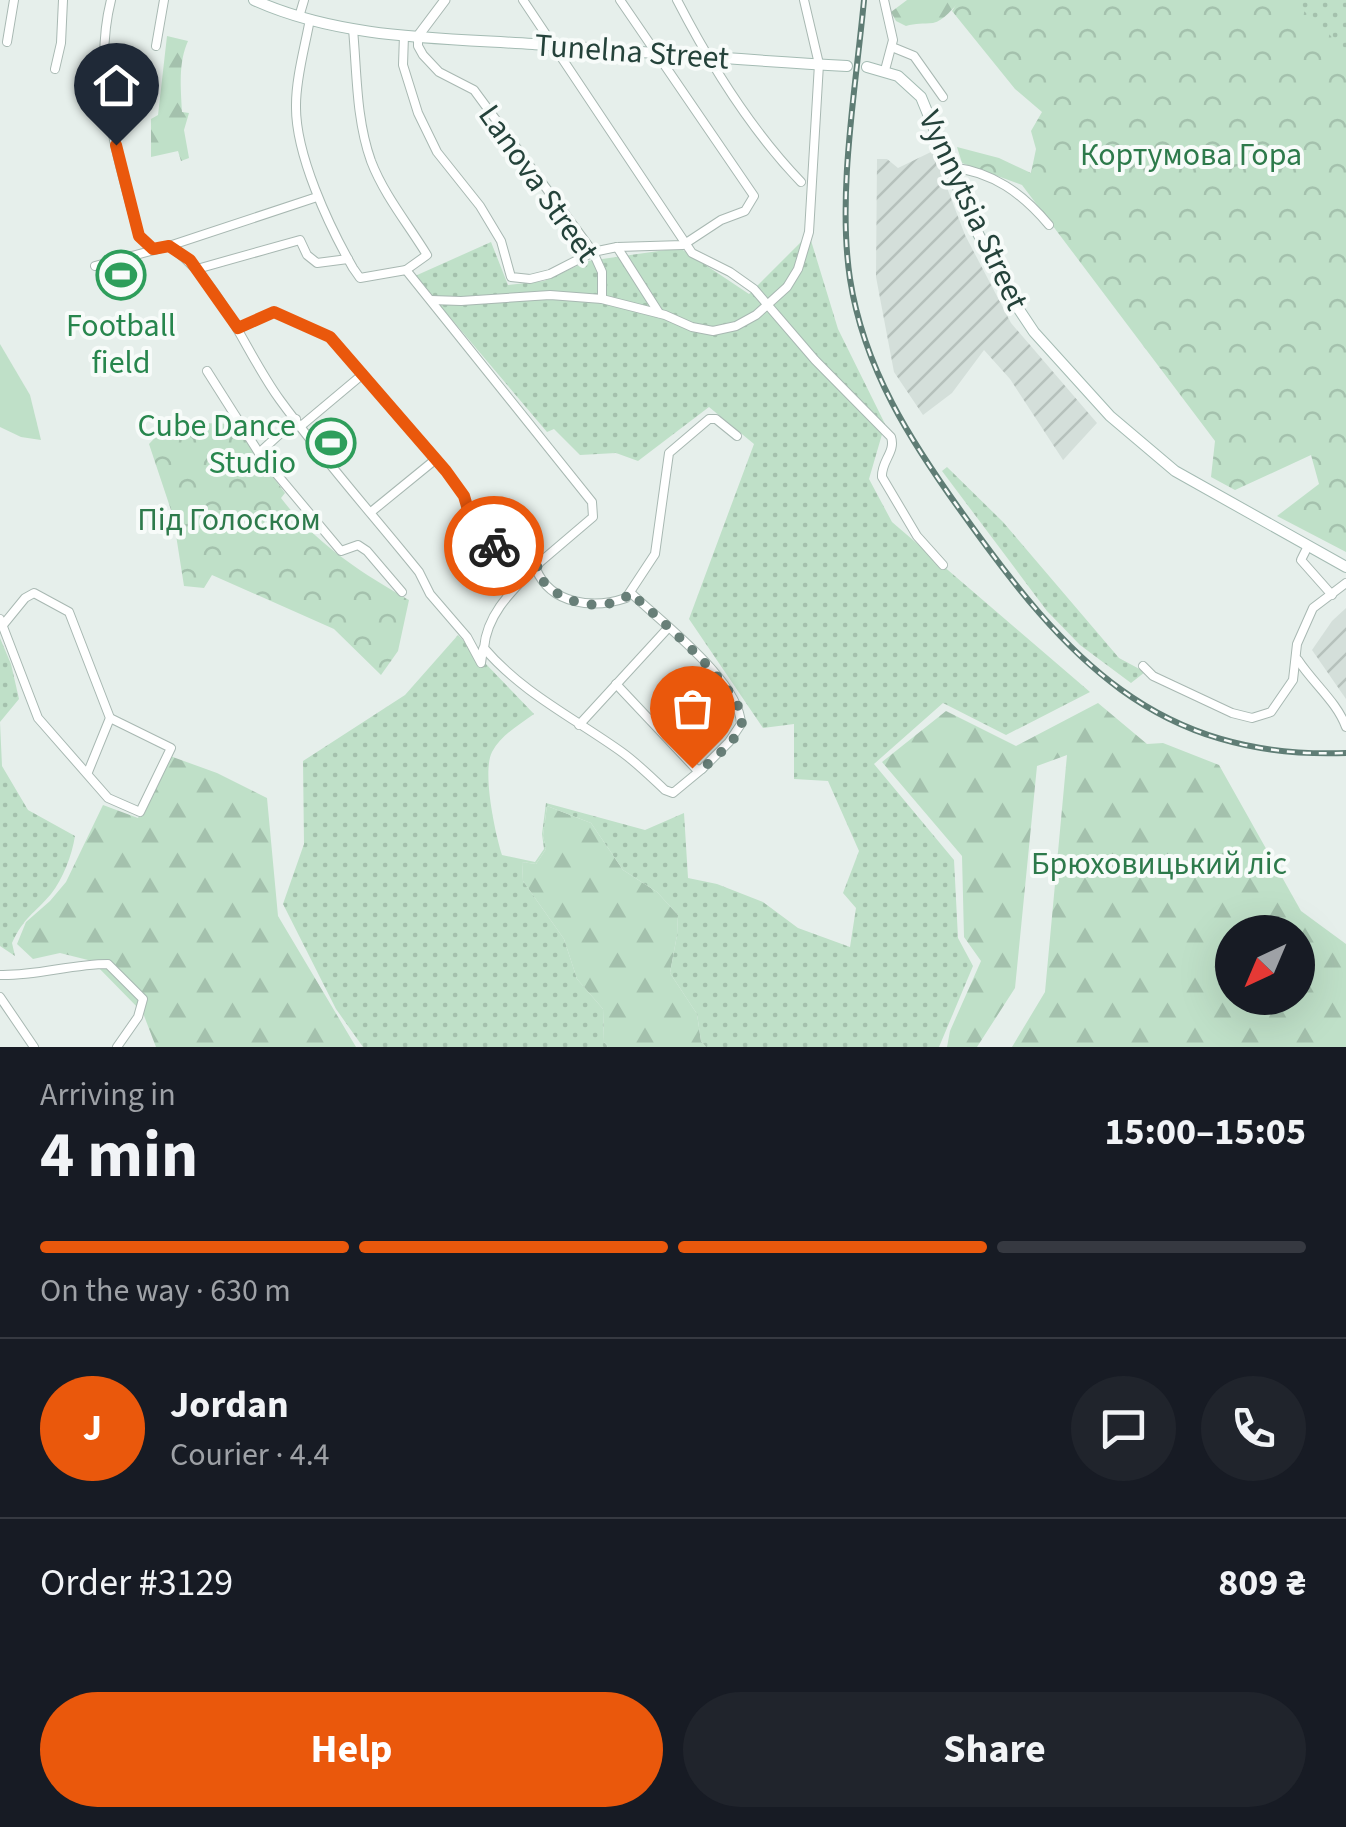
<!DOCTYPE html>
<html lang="en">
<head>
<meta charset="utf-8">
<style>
	:root { --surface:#171b24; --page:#20242c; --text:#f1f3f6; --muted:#9ea1a6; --line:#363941; --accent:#ea580c }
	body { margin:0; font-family:"Source Sans 3",sans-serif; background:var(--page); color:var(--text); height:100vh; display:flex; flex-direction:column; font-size:38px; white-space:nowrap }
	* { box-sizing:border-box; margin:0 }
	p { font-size:32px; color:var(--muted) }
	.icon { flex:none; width:55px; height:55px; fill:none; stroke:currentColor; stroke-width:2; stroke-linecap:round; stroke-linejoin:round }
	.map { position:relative; height:1047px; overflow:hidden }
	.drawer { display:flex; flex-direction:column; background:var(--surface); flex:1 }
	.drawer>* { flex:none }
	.needle { width:65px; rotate:224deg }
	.tools { position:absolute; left:1215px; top:915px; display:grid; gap:20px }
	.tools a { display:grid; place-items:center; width:100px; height:100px; border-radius:50%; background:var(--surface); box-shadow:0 10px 40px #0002; font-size:50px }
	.pin { position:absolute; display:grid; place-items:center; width:85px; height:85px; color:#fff; margin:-102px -42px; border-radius:50% 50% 50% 0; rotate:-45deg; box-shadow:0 0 10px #0007 }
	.pin .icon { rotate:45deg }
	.courier { position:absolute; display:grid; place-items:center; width:100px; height:100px; margin:-50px; border:8px solid #ea580c; border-radius:50%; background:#fff; color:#222; box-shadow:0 2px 12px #0007 }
	.headline em { font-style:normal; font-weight:700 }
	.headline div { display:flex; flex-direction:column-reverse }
	.headline { display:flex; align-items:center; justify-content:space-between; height:170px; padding:0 40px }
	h1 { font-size:65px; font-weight:700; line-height:75px }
	.bar { display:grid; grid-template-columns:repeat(4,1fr); gap:15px 10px; align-content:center; height:120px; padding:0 40px }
	.bar i { height:12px; border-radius:8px; background:var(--line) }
	.bar .active { background:var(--accent) }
	.bar p { grid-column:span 4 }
	.line { display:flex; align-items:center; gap:25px; padding:0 40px; border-top:2px solid var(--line) }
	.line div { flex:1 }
	.round { display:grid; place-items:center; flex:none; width:105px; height:105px; border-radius:52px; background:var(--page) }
	.button { display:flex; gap:20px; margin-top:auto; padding:20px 40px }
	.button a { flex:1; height:115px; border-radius:60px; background:var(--accent); color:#fff; font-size:40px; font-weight:700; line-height:115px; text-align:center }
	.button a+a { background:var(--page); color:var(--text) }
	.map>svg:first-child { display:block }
	.industrial { fill:url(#industrial-furrows) }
	.grass { fill:#bfe0c8 }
	.forest { fill:url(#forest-firs); fill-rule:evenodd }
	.park { fill:url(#park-crowns) }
	.garden { fill:url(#garden-dots) }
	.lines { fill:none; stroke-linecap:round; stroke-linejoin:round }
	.minor-casing { stroke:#a8b8b2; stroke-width:10 }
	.tertiary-casing { stroke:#a8b8b2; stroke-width:11 }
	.secondary-casing { stroke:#a4bbb3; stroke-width:12 }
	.minor { stroke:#fff; stroke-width:8 }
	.tertiary { stroke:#fff; stroke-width:9 }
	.secondary { stroke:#fff; stroke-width:10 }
	.rail-casing { stroke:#5f7d75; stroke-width:6 }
	.rail { stroke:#f7fbf9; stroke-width:2.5; stroke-dasharray:8; stroke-linecap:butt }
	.done { stroke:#687f78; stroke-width:10; stroke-dasharray:0 18 }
	.route { stroke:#ea580c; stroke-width:12 }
	.labels { text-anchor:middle; stroke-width:8; stroke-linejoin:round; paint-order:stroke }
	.street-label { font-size:32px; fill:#24423a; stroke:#f7fbf9 }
	.park-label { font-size:32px; fill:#2d7a4b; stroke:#f7fbf9 }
	.leisure-label { font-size:32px; fill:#27864d; stroke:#f7fbf9 }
</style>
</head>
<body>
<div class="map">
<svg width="1346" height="1047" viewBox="0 0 1346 1047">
	<defs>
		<pattern id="industrial-furrows" width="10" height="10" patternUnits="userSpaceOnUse" patternTransform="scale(2.5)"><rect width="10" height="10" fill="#d4dfda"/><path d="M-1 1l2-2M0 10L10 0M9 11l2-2" fill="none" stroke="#b6c1bc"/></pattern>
		<pattern id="forest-firs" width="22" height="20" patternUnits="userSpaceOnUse" patternTransform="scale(2.5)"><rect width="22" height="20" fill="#bfe0c8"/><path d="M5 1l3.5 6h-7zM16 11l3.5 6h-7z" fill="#a4c1ad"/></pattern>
		<pattern id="park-crowns" width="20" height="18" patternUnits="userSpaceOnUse" patternTransform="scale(2.5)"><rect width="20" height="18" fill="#bfe0c8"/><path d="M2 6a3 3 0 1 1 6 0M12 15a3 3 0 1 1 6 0" fill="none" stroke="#a4c1ad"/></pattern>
		<pattern id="garden-dots" width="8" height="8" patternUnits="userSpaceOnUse" patternTransform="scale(2.5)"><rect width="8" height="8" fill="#bfe0c8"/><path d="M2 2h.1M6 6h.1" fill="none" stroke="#a4c1ad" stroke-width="1.8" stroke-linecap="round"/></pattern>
	</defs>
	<rect width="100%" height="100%" fill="#e6efeb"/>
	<g class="industrial">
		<polygon points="933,151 965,235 1011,323 1097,423 1063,460 1010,379 984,350 952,393 923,415 894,372 876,277 877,159 887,159 898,168"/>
		<polygon points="1346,608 1346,699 1312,650 1332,621"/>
	</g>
	<g class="grass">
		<polygon points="137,264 138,284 105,285 104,266"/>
		<polygon points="0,344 30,395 41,440 21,437 0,427"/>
	</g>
	<g class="forest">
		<path d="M907,0H962C953,7 944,21 933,23C923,24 916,23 906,26L896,21L891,12Z"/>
		<path d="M167,36L188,41C178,63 181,88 182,112L189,113L184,130L189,158L181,161L178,151L151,157V119L158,115Z"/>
		<path d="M1098,703L1147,744L1163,743L1219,765L1301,911L1346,944V1047H1012L1045,992L1067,755L1037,766L1015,988L977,1047H947L950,1031L981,961L964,937L962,856L882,762L946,711L1016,746ZM1232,932H1298V998H1232Z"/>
		<polygon points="170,756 217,773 267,798 278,916 356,1047 156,1047 143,1013 92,961 60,953 33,959 17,944 26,922 50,901 66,882 103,805 138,818"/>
		<polygon points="547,806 591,823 623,870 657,892 678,915 677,935 670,973 697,1014 701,1041 706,1047 608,1047 604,1042 603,1009 577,979 564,939 523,881 522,862 536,864 546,849 543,836"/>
	</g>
	<g class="park">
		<polygon points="959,0 1346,0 1346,552 1277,516 1319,484 1311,455 1235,490 1211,477 1215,441 1022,185 962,163 957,147 999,158 1031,173 1036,149 1031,131 1042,112 1015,89 952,11"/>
		<path d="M170,422L233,424L285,493L281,498C315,543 360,572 409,600L398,651L381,675L334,629L212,575L204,588L184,586L173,516L149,444Z"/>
	</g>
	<g class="garden">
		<polygon points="1292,0 1346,0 1346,50"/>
		<path d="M809,234L838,329L885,424L869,479L892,522L1090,692L1006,735L943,703L874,764L954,860L958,938L973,966L939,1047H706L701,1041L697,1014L670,973L677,935L678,915L657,892L623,870L591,823L547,806L543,836L546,849L536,864L522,862L523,881L564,939L577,979L603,1009L604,1042L608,1047H363L336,1009L283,904L304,844L303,761L405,695L458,635L534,714C519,725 501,735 492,752C482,772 495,833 502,855L535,862L544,849L542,834L546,803L645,830L684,813L688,878L717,884L763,902L798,928L850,947L856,908L843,893L859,851L828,781L794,779V724L763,728L689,619L754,444L709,407L638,461L616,453L580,455L554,429L547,432L415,276L491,242L508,285L544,281L588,261L680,248L749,294Z"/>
		<polygon points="947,467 1003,522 1119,658 1145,672 1131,683 1080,645 1047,611 942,471"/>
		<path d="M0,638L11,664L19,699L0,722L2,766L28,810L75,836C72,855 63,879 51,894C34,914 24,917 12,943L15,956L0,946Z"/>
	</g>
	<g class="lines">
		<g class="minor-casing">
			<g id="minor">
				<path d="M111,0C91,79 119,160 139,237L153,249"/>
				<path d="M523,0L692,253L730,272L754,289L815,360L891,437C896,452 881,461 882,477L917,536L943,565"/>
				<path d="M677,0C710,64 751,130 801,182"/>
				<polyline points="884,0 893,40 885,70"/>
				<polyline points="299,17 304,0"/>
				<path d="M353,29C357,73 356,119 371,161C384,195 408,224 427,255L406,270"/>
				<polyline points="404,35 403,65 418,113 437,152 480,206 501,241 511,277 530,279 550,274 593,252 617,247 683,245 721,220 745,211 754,196 620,0"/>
				<polyline points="418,36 418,46 423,55 439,72 474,90 593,252 602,272 602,299"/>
				<polyline points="7,42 14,0"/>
				<polyline points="156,46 164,0"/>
				<polyline points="892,47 914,56 943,97"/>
				<polyline points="55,69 61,43 63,0"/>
				<path d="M951,167C993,172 1022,193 1049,225"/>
				<path d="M169,246C222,282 243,349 280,400C323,459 373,515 419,572L430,594L467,637L481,663L483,649"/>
				<polyline points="617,247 659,313"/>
				<polyline points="95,266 169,246 317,197"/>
				<polyline points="197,269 300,240 307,255 317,263 348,259"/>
				<polyline points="431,300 461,301 550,295 602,299 665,315 692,327 713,331 736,326 756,315 787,287 798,269 809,232 819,64 804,0"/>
				<path d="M238,329L274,312L330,337L446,471L464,496L471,516L507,559L539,563L593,517L592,502L406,270L360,278L353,268C329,226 295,154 296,105C296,77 305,47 310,19"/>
				<polyline points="207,371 259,453"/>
				<polyline points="296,419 259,453 341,551 358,545 367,551 402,592"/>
				<polyline points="301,426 363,374"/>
				<polyline points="371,512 436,459"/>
				<polyline points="1308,546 1301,560 1332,595"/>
				<polyline points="0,619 38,718 108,798 140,812 171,748 110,718"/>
				<polyline points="3,625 25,598 34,593 69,612 110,718 88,772"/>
				<path d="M1298,660C1313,683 1337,702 1346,727"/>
				<polyline points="1143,666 1153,676 1232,713 1252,718 1271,712 1293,680 1297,644 1313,608 1346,583"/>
				<path d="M616,684L697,770L702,769L729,742L741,724C739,680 662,623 631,593"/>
				<polyline points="579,725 668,628"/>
				<path d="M702,769L673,793L665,790C652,778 638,764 623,753C576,719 522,693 484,648C487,612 515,588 539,563L536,569C551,605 594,609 626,598L655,554L669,453L709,419H716L737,436"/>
				<path d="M0,975C37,976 71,964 108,964L143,999L138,1017L117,1047"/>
				<polyline points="0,997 34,1047"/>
			</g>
		</g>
		<g class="tertiary-casing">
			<polyline id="tertiary" points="418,36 445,0"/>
		</g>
		<g class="secondary-casing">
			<g id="secondary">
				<path d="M254,0C340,39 440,38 533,44C638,52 742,60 847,66"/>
				<polyline points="867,67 898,76 921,97 973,224 1014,302 1034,332 1110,416 1175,471 1346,567"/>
			</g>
		</g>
		<use href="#minor" class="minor"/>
		<use href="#tertiary" class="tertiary"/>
		<use href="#secondary" class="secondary"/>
		<g class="rail-casing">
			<path id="rail" d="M864,0C856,86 837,194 850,279C864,369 911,442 963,514C1065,657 1155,760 1346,753"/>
		</g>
		<use href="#rail" class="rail"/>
	</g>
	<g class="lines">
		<path class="done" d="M494,546L507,558L539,563L536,569C549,602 604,617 631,593C655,616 743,689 742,721C741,738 714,758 702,769L692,768"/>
		<polyline class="route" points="116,145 139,236 153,249 169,246 190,260 238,328 274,312 330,337 446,471 464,496 469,513 494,546"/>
	</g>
	<defs>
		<g id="stadium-ring" transform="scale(2.5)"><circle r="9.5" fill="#f7fbf9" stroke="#2e9e5b" stroke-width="1.5"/><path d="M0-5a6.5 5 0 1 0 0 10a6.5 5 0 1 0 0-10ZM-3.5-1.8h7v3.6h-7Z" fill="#2e9e5b"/></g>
	</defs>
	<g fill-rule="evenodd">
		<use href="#stadium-ring" x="121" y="275"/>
		<use href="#stadium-ring" x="331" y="443"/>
	</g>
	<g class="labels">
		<g class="street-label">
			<text transform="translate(632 51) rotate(4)" y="11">Tunelna Street</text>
			<text transform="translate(539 183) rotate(55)" y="11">Lanova Street</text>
			<text transform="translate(974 210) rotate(65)" y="11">Vynnytsia Street</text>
		</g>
		<g class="park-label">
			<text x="1191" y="165">Кортумова Гора</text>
			<text x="229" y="530">Під Голоском</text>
			<text x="1159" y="874">Брюховицький ліс</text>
		</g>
		<g class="leisure-label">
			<text x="121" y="336">Football<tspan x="121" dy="37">field</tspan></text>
			<text x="296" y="436" text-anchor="end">Cube Dance<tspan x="296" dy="37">Studio</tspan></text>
		</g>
	</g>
</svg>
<div class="tools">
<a><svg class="needle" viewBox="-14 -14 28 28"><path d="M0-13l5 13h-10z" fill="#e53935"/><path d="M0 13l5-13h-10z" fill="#9ea1a6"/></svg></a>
</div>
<div class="pin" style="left:692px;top:768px;background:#ea580c"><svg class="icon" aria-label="bag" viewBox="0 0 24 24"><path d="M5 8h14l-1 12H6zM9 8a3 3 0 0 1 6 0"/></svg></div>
<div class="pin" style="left:116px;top:145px;background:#1f2937"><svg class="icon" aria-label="home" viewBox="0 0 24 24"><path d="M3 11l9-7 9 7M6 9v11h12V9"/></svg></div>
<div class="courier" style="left:494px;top:546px"><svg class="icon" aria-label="bike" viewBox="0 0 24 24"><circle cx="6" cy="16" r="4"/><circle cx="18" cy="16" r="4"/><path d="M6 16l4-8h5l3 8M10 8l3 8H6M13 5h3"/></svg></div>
</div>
<section class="drawer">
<div class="headline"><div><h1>4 min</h1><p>Arriving in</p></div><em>15:00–15:05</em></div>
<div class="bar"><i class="active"></i><i class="active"></i><i class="active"></i><i></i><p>On the way · 630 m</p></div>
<div class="line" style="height:180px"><b class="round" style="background:var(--accent);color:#fff">J</b><div><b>Jordan</b><p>Courier · 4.4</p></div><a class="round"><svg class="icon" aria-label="chat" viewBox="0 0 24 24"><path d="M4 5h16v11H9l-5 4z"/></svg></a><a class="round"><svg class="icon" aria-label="phone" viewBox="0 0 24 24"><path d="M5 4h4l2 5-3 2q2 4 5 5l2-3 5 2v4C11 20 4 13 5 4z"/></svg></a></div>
<div class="line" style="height:130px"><div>Order #3129</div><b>809 ₴</b></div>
<div class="button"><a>Help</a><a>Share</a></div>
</section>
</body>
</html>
